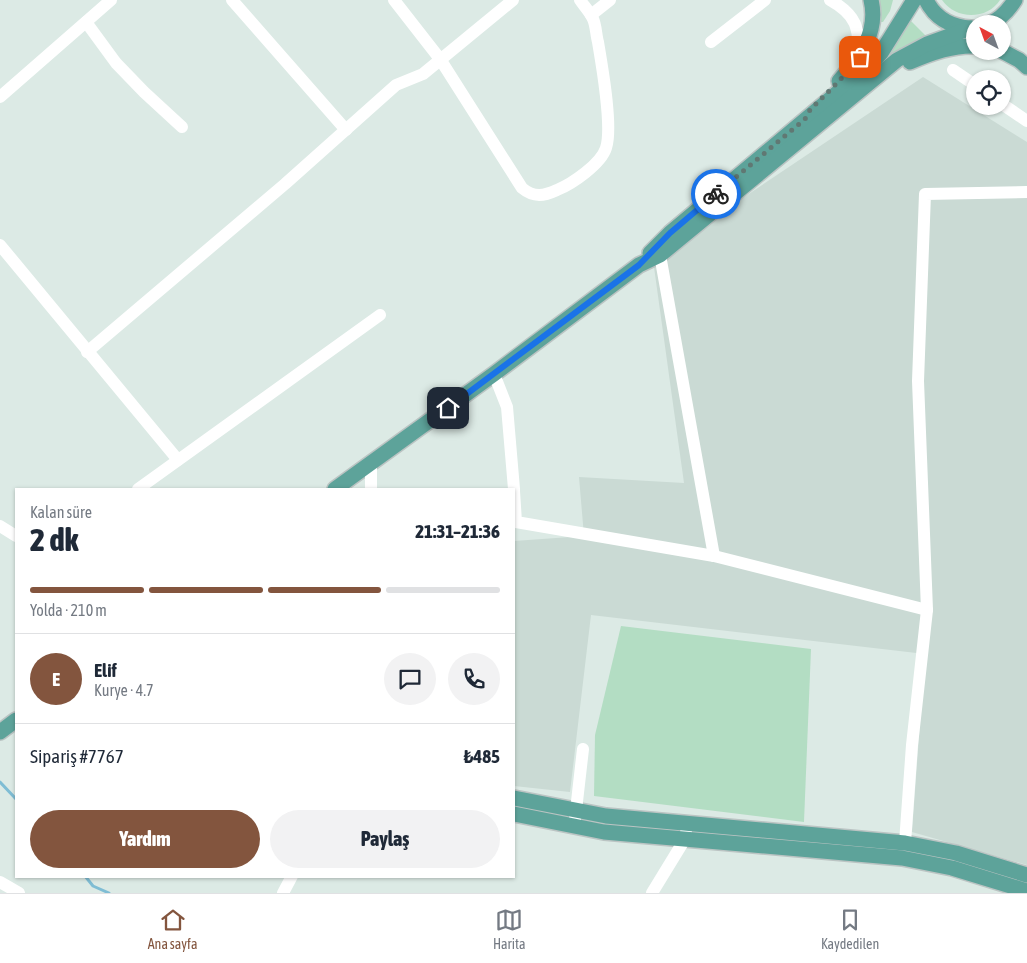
<!DOCTYPE html>
<html lang="tr">
<head>
<meta charset="utf-8">
<style>
	:root { --surface:#fff; --page:#f2f2f3; --text:#1f2937; --muted:#747a83; --line:#e0e1e3; --accent:#83553e }
	body { margin:0; font-family:"Asap Condensed",sans-serif; background:var(--page); color:var(--text); height:100vh; display:flex; flex-direction:column; font-size:19px; white-space:nowrap }
	* { box-sizing:border-box; margin:0 }
	p { font-size:16px; color:var(--muted) }
	.icon { flex:none; width:28px; height:28px; fill:none; stroke:currentColor; stroke-width:2; stroke-linecap:round; stroke-linejoin:round }
	.map { position:relative; flex:1; overflow:hidden }
	.sheet { position:absolute; left:15px; top:488px; width:500px; height:390px; display:flex; flex-direction:column; background:var(--surface); border-radius:0px; box-shadow:0 1px 4px #0004 }
	.sheet>* { flex:none }
	.needle { width:32px; rotate:319deg }
	.tools { position:absolute; left:966px; top:15px; display:grid; gap:10px }
	.tools a { display:grid; place-items:center; width:45px; height:45px; border-radius:50%; background:var(--surface); box-shadow:0 1px 4px #0004; font-size:25px }
	.pin { position:absolute; display:grid; place-items:center; width:42px; height:42px; color:#fff; margin:-21px; border-radius:10px; box-shadow:0 2px 8px #0006 }
	.courier { position:absolute; display:grid; place-items:center; width:50px; height:50px; margin:-25px; border:4px solid #1a73e8; border-radius:50%; background:#fff; color:#222; box-shadow:0 1px 6px #0007 }
	.overview em { font-style:normal; font-weight:800 }
	.overview div { display:flex; flex-direction:column-reverse }
	.overview { display:flex; align-items:center; justify-content:space-between; height:85px; padding:0 15px }
	h1 { font-size:32px; font-weight:800; line-height:38px }
	.bar { display:grid; grid-template-columns:repeat(4,1fr); gap:8px 5px; align-content:center; height:60px; padding:0 15px }
	.bar i { height:6px; border-radius:4px; background:var(--line) }
	.bar .selected { background:var(--accent) }
	.bar p { grid-column:span 4 }
	.line { display:flex; align-items:center; gap:12px; padding:0 15px; border-top:1px solid var(--line) }
	.line div { flex:1 }
	.round { display:grid; place-items:center; flex:none; width:52px; height:52px; border-radius:26px; background:var(--page) }
	.cta { display:flex; gap:10px; margin-top:auto; padding:10px 15px }
	.cta a { flex:1; height:58px; border-radius:30px; background:var(--accent); color:#fff; font-size:20px; font-weight:800; line-height:58px; text-align:center }
	.cta a+a { background:var(--page); color:var(--text) }
	.tabs { display:flex; justify-content:space-around; align-items:center; height:70px; border-top:1px solid var(--line); background:var(--surface); font-size:14px; color:var(--muted) }
	.tabs a { display:grid; justify-items:center; gap:2px }
	.tabs .selected { color:var(--accent) }
	.map>svg:first-child { display:block }
	.built { fill:#cadad4 }
	.green { fill:#b3ddc3 }
	.lines { fill:none; stroke-linecap:round; stroke-linejoin:round }
	.stream { stroke:#7fbdd4; stroke-width:3 }
	.major-casing { stroke:#bbc4c3; stroke-width:18 }
	.minor { stroke:#fff; stroke-width:12 }
	.major { stroke:#5da39a; stroke-width:15 }
	.done { stroke:#607873; stroke-width:5; stroke-dasharray:0 9 }
	.route { stroke:#1a73e8; stroke-width:6 }
</style>
</head>
<body>
<div class="map">
<svg width="1027" height="893" viewBox="0 0 1027 893">
	<rect width="100%" height="100%" fill="#dceae5"/>
	<polygon class="built" points="923,77 1027,142 1027,865 912,832 925,654 591,615 570,792 514,786 514,541 584,536 579,477 684,483 653,260 695,230"/>
	<g class="green">
		<polygon points="877,0 893,0 890,11 883,22 877,22"/>
		<path d="M942,0H1000C987,20 956,20 942,0Z"/>
		<polygon points="909,19 927,37 899,50 868,73"/>
		<polygon points="621,626 811,649 804,822 594,796 595,735"/>
	</g>
	<g class="lines">
		<g class="stream">
			<polyline points="0,782 16,799"/>
			<polyline points="85,876 93,886 109,893"/>
		</g>
		<g class="major-casing">
			<g id="major">
				<path d="M926,0C935,18 951,27 971,28"/>
				<path d="M989,24C1001,19 1008,11 1015,0"/>
				<polyline points="1002,51 1019,60 1027,67"/>
				<path d="M910,62C930,53 953,45 975,46"/>
				<path d="M839,81C859,59 879,32 871,0"/>
				<polyline points="650,253 670,233 867,68 881,53 914,0"/>
				<polyline points="335,489 494,374 639,265 660,255 897,60 927,44 971,28"/>
				<polyline points="0,732 16,720"/>
				<polyline points="514,798 606,816 905,843 956,853 1027,875"/>
				<polyline points="514,814 604,832 902,858 952,868 1027,891"/>
			</g>
		</g>
		<g class="minor">
			<polyline points="232,0 346,130"/>
			<path d="M394,0L440,59L522,188C534,198 544,196 557,190C572,184 601,164 606,148C613,127 602,66 598,42C596,35 596,25 593,19C590,12 584,6 580,0"/>
			<path d="M830,0C857,15 859,28 859,57"/>
			<polyline points="591,15 610,0"/>
			<polyline points="86,22 116,63 144,92 182,127"/>
			<polyline points="711,42 765,0"/>
			<polyline points="953,70 975,85"/>
			<polyline points="0,97 111,0"/>
			<polyline points="1002,104 1027,121"/>
			<polyline points="0,245 178,460"/>
			<polyline points="660,255 714,556"/>
			<polyline points="87,352 285,184 396,85 423,74 513,0"/>
			<polyline points="494,374 507,407 514,489"/>
			<polyline points="371,463 371,489"/>
			<polyline points="138,489 380,315"/>
			<polyline points="514,491 516,522 714,556 927,610"/>
			<polyline points="0,526 16,536"/>
			<polyline points="575,819 583,749"/>
			<polyline points="905,843 912,745 927,610 918,381 925,194 1027,192"/>
			<polyline points="0,882 19,893"/>
			<polyline points="283,893 292,876"/>
			<polyline points="652,893 685,839 686,832"/>
		</g>
		<use href="#major" class="major"/>
	</g>
	<g class="lines">
		<polyline class="done" points="716,194 805,119 810,110 839,81 860,57"/>
		<polyline class="route" points="448,408 639,265 670,233 716,194"/>
	</g>
</svg>
<div class="tools">
<a><svg class="needle" viewBox="-14 -14 28 28"><path d="M0-13l5 13h-10z" fill="#e53935"/><path d="M0 13l5-13h-10z" fill="#747a83"/></svg></a>
<a><svg class="icon" aria-label="locate" viewBox="0 0 24 24"><circle cx="12" cy="12" r="6"/><path d="M12 2v4M12 18v4M2 12h4M18 12h4"/></svg></a>
</div>
<div class="pin" style="left:860px;top:57px;background:#ea580c"><svg class="icon" aria-label="bag" viewBox="0 0 24 24"><path d="M5 8h14l-1 12H6zM9 8a3 3 0 0 1 6 0"/></svg></div>
<div class="pin" style="left:448px;top:408px;background:#1f2937"><svg class="icon" aria-label="home" viewBox="0 0 24 24"><path d="M3 11l9-7 9 7M6 9v11h12V9"/></svg></div>
<div class="courier" style="left:716px;top:194px"><svg class="icon" aria-label="bike" viewBox="0 0 24 24"><circle cx="6" cy="16" r="4"/><circle cx="18" cy="16" r="4"/><path d="M6 16l4-8h5l3 8M10 8l3 8H6M13 5h3"/></svg></div>
<section class="sheet">
<div class="overview"><div><h1>2 dk</h1><p>Kalan süre</p></div><em>21:31–21:36</em></div>
<div class="bar"><i class="selected"></i><i class="selected"></i><i class="selected"></i><i></i><p>Yolda · 210 m</p></div>
<div class="line" style="height:90px"><b class="round" style="background:var(--accent);color:#fff">E</b><div><b>Elif</b><p>Kurye · 4.7</p></div><a class="round"><svg class="icon" aria-label="chat" viewBox="0 0 24 24"><path d="M4 5h16v11H9l-5 4z"/></svg></a><a class="round"><svg class="icon" aria-label="phone" viewBox="0 0 24 24"><path d="M5 4h4l2 5-3 2q2 4 5 5l2-3 5 2v4C11 20 4 13 5 4z"/></svg></a></div>
<div class="line" style="height:65px"><div>Sipariş #7767</div><b>₺485</b></div>
<div class="cta"><a>Yardım</a><a>Paylaş</a></div>
</section>
</div>
<nav class="tabs">
<a class="selected"><svg class="icon" aria-label="home" viewBox="0 0 24 24"><path d="M3 11l9-7 9 7M6 9v11h12V9"/></svg>Ana sayfa</a>
<a><svg class="icon" aria-label="map" viewBox="0 0 24 24"><path d="M3 6l6-2 6 2 6-2v14l-6 2-6-2-6 2zM9 4v14M15 6v14"/></svg>Harita</a>
<a><svg class="icon" aria-label="saved" viewBox="0 0 24 24"><path d="M7 4h10v16l-5-4-5 4z"/></svg>Kaydedilen</a>
</nav>
</body>
</html>
